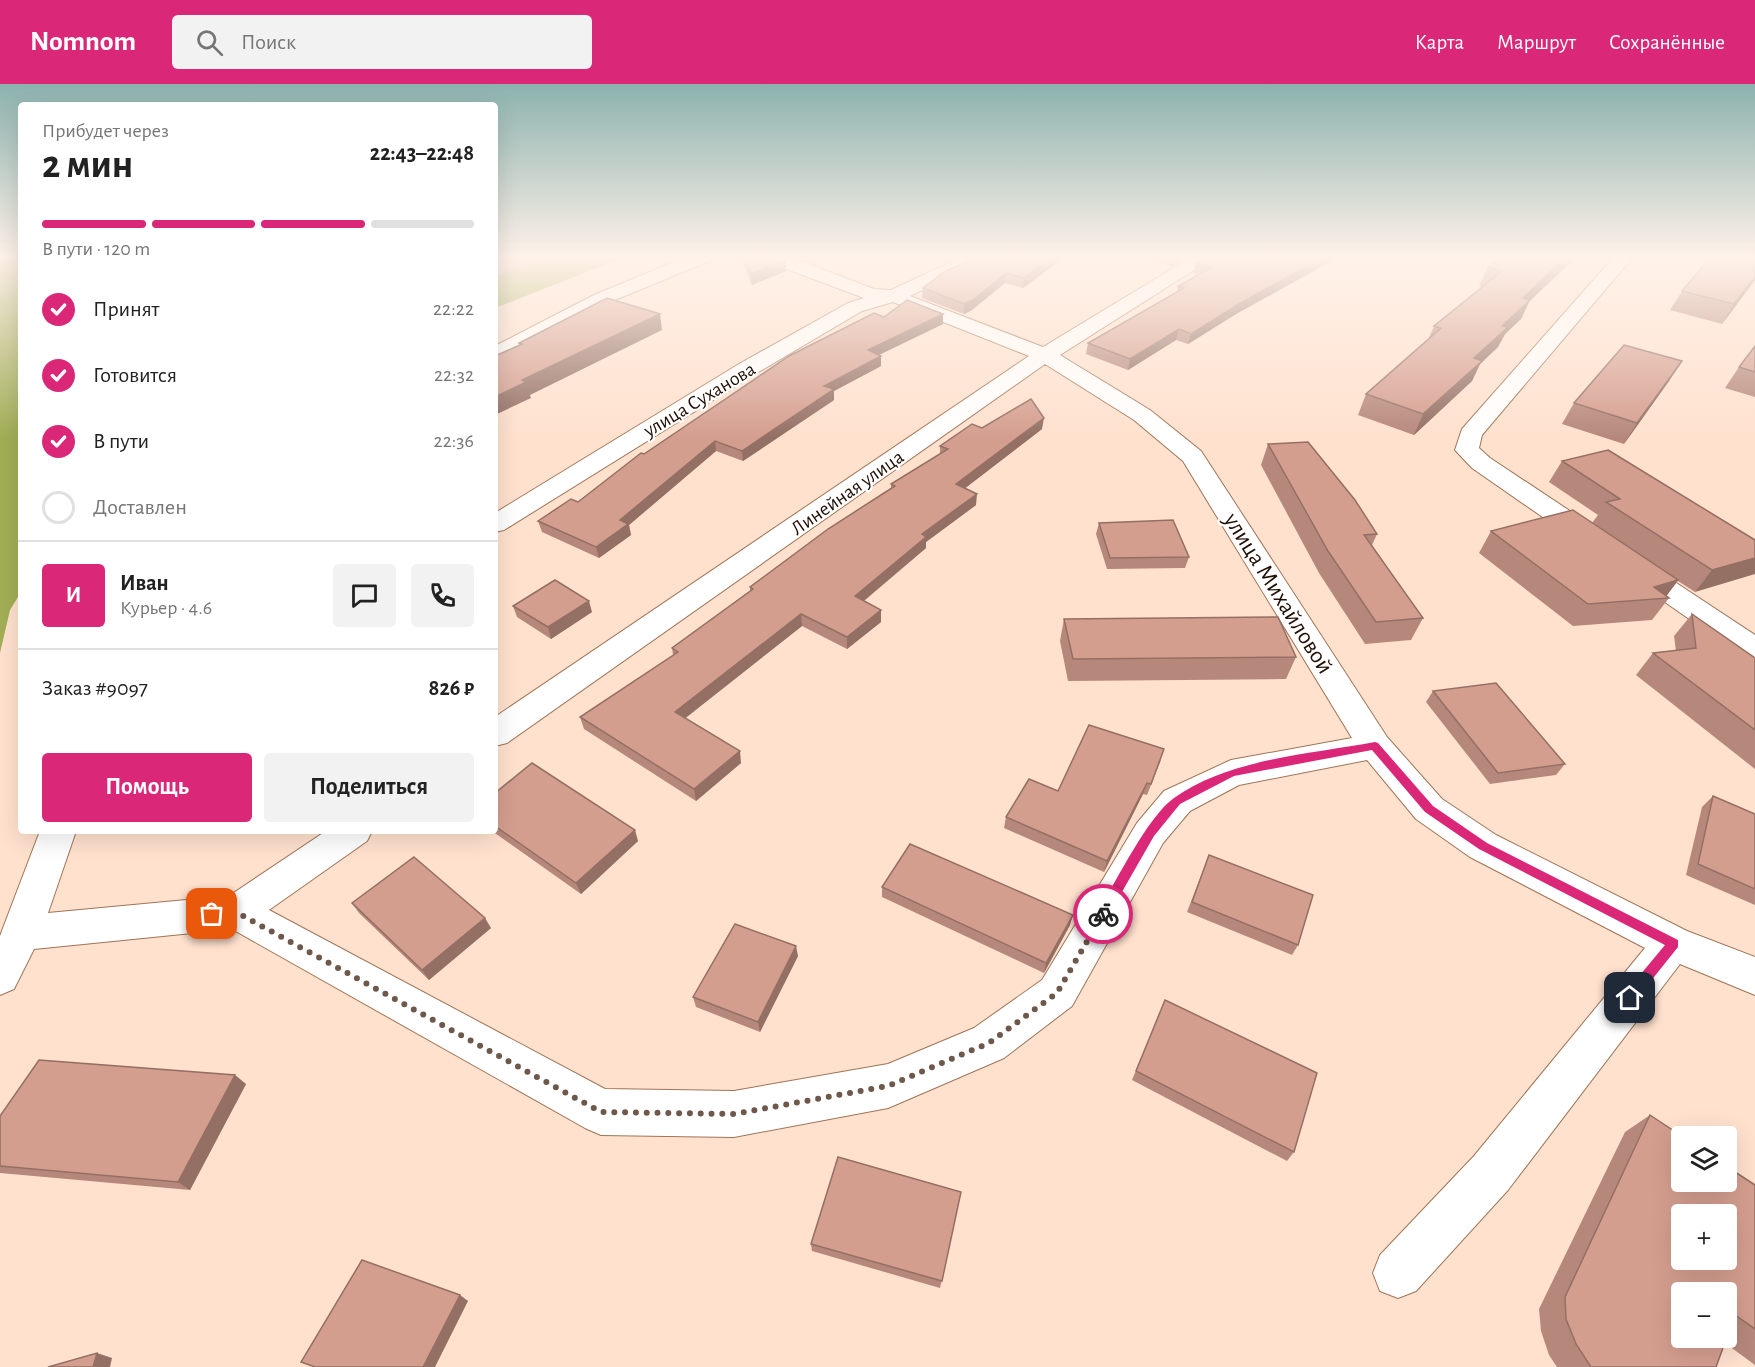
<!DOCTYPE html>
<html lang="ru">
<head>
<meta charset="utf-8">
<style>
	:root { --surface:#fff; --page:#f2f2f2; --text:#222; --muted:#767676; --line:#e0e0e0; --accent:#db2777 }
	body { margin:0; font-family:"Alegreya Sans",sans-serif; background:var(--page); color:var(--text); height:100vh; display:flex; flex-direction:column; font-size:22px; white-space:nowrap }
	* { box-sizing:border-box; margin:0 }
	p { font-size:20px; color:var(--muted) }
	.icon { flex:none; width:33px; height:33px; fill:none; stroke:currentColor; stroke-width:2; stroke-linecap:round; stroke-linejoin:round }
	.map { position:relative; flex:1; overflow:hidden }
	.details { position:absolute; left:18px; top:18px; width:480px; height:732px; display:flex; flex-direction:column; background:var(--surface); border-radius:6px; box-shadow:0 6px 24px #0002 }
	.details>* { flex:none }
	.tools { position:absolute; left:1671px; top:1042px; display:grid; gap:12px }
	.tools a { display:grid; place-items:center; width:66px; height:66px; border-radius:6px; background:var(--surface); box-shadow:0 6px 24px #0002; font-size:30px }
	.pin { position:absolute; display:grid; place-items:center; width:51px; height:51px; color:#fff; margin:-26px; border-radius:12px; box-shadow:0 3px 9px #0006 }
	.courier { position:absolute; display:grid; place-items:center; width:60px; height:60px; margin:-30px; border:4px solid #db2777; border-radius:50%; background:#fff; color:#222; box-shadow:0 2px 8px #0007 }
	.headline em { font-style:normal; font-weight:600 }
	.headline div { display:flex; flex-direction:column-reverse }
	.headline { display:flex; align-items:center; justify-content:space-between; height:102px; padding:0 24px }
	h1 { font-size:39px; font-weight:600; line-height:45px }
	.bar { display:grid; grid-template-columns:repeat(4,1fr); gap:9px 6px; align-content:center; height:72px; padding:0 24px }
	.bar i { height:8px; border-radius:4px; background:var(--line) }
	.bar .current { background:var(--accent) }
	.bar p { grid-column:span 4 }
	.line { display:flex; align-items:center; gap:15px; padding:0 24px; border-top:2px solid var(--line) }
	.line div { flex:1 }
	.round { display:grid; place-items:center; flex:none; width:63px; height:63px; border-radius:6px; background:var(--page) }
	ol { padding:0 24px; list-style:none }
	li { display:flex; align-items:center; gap:18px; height:66px }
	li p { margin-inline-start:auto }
	li .icon { padding:6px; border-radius:50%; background:var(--accent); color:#fff; stroke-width:4 }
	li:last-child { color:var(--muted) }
	li i { width:33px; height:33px; border:3px solid var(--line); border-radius:50% }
	.primary-button { display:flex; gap:12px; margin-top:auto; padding:12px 24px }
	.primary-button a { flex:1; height:69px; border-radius:6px; background:var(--accent); color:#fff; font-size:24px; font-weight:600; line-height:69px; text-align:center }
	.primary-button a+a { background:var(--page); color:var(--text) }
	header { display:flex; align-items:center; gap:36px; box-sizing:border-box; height:84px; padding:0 30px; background:var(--accent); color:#fff }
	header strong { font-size:28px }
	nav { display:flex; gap:33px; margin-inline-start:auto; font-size:21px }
	.search { width:420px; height:54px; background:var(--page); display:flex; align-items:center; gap:15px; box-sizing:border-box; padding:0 21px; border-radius:6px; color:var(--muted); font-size:22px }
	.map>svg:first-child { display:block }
	.green { fill:#e0a2b8 }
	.water { fill:#a2af56 }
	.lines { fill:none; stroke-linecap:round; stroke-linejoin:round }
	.street-casing { stroke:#9f7456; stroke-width:2 }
	.street { fill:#fff; fill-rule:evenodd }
	.wall { fill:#b6887b }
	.shaded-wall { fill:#946f64 }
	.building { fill:#d49e8f; stroke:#946f64; stroke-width:1.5; fill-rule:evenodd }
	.route { fill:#db2777 }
	.done { stroke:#6d584b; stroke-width:6; stroke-dasharray:0 10.8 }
	.labels { text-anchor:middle; stroke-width:4.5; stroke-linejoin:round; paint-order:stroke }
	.far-street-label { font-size:20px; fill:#1f0f04; stroke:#fff }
	.street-label { font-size:24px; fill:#1f0f04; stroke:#fff }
</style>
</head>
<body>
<header>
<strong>Nomnom</strong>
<div class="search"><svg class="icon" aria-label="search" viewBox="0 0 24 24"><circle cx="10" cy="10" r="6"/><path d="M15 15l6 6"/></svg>Поиск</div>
<nav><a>Карта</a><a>Маршрут</a><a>Сохранённые</a></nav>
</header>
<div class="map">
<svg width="1755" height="1283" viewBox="0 0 1755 1283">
	<rect width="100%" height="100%" fill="#ffe1ce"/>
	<polygon class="green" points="499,174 540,174 495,192 495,176"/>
	<g class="water">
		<polygon points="0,174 21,174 21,508 10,526 0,569"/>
		<polygon points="540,174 622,174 495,224 495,192"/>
	</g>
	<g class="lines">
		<g class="street-casing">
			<g id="street">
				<polygon points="684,174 710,174 707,178 610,218 495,276 495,262 596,210"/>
				<polygon points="765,174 793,174 874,205 891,206 960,174 985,174 982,178 910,212 1043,263 1190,174 1213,174 1060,271 1150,326 1201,367 1387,653 1442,715 1496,751 1687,847 1755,873 1755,911 1680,880 1508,1106 1416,1207 1398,1214 1380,1207 1373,1189 1380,1171 1474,1072 1645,864 1470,773 1416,735 1367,676 1239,701 1190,727 1163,759 1072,922 1004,974 888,1024 734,1053 601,1051 585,1044 232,845 34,865 14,905 0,911 0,852 40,747 76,747 48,829 229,812 326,747 372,747 367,757 269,826 605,1005 734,1007 888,980 974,944 1042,896 1137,739 1164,707 1231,676 1352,654 1183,377 1134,336 1045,280 507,659 495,662 495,633 1029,272 893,218 862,227 755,290 504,446 495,448 495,429 739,280 848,219 864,214 768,178"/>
				<polygon points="1613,174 1632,174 1482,351 1479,364 1490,374 1603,449 1607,455 1603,461 1593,463 1583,461 1472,384 1455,366 1462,345"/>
				<polygon points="1633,474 1643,477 1755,551 1755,576 1744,573 1623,489 1619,483 1623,477"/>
			</g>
		</g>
		<use href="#street" class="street"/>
	</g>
	<g class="wall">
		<polygon points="741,174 781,174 785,176 786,187 752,201"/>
		<polygon points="974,174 1064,174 1058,178 1023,204 1005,199 972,226 964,230 922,214 923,204"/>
		<polygon points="1146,174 1185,174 1172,182"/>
		<polygon points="1203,174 1337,174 1236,230 1188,260 1176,256 1128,286 1086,270 1088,259 1177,208 1178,202 1198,191 1193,189 1196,179"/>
		<polygon points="1498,174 1529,218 1521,235 1505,250 1498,263 1480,280 1472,297 1414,351 1358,331 1366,310 1428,256 1434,242 1483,203 1479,202 1488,183"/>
		<polygon points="1755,174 1755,196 1722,240 1670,226 1682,207"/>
		<polygon points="884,233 943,240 879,271 881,282 834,307 834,316 743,377 716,367 629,441 631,451 599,474 542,448 538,437 578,418 644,370"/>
		<polygon points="1755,262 1755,313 1725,304 1739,283"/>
		<polygon points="1669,297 1624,360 1562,340 1574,319"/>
		<polygon points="982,344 1042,345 965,404 976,421 926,458 926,464 864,517 881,538 847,565 802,542 685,634 741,679 696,717 584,645 580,633 673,571 672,564 750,507 750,503 891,405 891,400 940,370 940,362"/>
		<polygon points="1268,360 1377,450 1372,461 1423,534 1411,556 1365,560 1319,489 1261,381"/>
		<polygon points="1562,377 1755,456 1695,508 1678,497 1666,512 1669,514 1652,536 1573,542 1479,469 1491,447 1592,439 1598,431 1549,398"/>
		<polygon points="1099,439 1189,473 1185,484 1107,485 1096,450"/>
		<polygon points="513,522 592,528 551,555 517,533"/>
		<polygon points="1692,530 1755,574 1755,685 1636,591 1653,569 1676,567 1674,552"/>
		<polygon points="1064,535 1296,573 1286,595 1068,597 1060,557"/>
		<polygon points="1433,607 1565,680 1556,691 1490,700 1426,618"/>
		<polygon points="1161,676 1147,711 1143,710 1104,788 1004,744 1006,733 1058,707"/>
		<polygon points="495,709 638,757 581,810 492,747 495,747"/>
		<polygon points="1713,712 1755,730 1755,821 1686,791 1702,723"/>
		<polygon points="1209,771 1298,861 1292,871 1187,828"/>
		<polygon points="882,803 1070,841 1044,889 882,813"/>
		<polygon points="352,819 491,844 429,896 359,829"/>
		<polygon points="798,872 760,948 696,923 693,913"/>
		<polygon points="1161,926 1294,1068 1287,1077 1132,996"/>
		<polygon points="246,1000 190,1106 0,1089 0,1032"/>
		<polygon points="1650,1031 1755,1101 1755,1281 1725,1259 1716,1283 1557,1283 1549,1271 1541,1247 1539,1225 1625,1048"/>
		<polygon points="961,1108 940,1204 812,1167 811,1160"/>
	</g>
	<g class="shaded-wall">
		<polygon points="1050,174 1064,174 1058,178 1023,204 1024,194"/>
		<polygon points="1173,174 1185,174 1172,182"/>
		<polygon points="1322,174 1337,174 1236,230 1188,260 1191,250 1239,220"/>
		<polygon points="1565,174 1575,174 1529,218 1521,235 1505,250 1498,263 1480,280 1472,297 1414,351 1423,330 1474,274 1502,242 1523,214"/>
		<polygon points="785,176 786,187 752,201 751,190"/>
		<polygon points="1006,189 1005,199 972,226 964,230 964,220"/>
		<polygon points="1755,193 1755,196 1722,240 1734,220"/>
		<polygon points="660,230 662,246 530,311 531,314 495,331 495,313 522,296"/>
		<polygon points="943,230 943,240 868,276 868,266"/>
		<polygon points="1179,245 1176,256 1128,286 1130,275"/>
		<polygon points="881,272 881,282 834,307 834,316 743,377 742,367 824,302"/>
		<polygon points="1682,277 1669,297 1624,360 1637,339"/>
		<polygon points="1044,334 1042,345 955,412 956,400"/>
		<polygon points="715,357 716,367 629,441 631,451 599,474 596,463 620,436"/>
		<polygon points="977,410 976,421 926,458 926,464 855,524 855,512 922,450"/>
		<polygon points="1755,474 1755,490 1695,508 1712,486"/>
		<polygon points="1678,496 1665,514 1654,503"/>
		<polygon points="589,517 592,528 551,555 548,543"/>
		<polygon points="881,526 881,538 847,565 847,553"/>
		<polygon points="801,530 802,542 678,640 675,628"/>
		<polygon points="740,667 741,679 696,717 694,705"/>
		<polygon points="1147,699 1143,710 1104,788 1107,777"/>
		<polygon points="635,746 638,757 581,810 576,799"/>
		<polygon points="1073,831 1070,841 1044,889 1046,879"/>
		<polygon points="485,834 491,844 429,896 422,886"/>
		<polygon points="796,862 798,872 760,948 758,938"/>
		<polygon points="235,991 246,1000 190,1106 178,1098"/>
		<polygon points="460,1211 468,1217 435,1283 423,1283"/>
		<polygon points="97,1269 112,1274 110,1283 93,1283"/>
	</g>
	<g class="building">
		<polygon points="744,174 781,174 785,176 751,190"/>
		<polygon points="974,174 1050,174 1024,194 1006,189 973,216 964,220 923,204 944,188"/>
		<polygon points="1203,174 1322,174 1239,220 1191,250 1179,245 1130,275 1088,259 1184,204 1178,202 1211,184 1196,179"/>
		<polygon points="1498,174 1565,174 1523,214 1530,216 1502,242 1508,243 1474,274 1482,277 1423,330 1366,310 1441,244 1434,242 1502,187 1488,183"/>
		<polygon points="1710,174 1755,174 1755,193 1734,220 1682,207"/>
		<polygon points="607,214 660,230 522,296 526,298 495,313 495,272 522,260 519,259"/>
		<polygon points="907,216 943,230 868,266 881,272 824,302 834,305 742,367 715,357 620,436 628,440 596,463 538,437 571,415 578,418 641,369 644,370 789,272 874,229 884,233"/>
		<polygon points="1624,261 1682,277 1637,339 1574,319"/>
		<polygon points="1755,262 1755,288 1739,283"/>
		<polygon points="1031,315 1044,334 956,400 977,410 922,450 926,453 855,512 881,526 847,553 801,530 675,628 740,667 694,705 580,633 678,568 672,564 753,505 750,503 828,445 895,402 891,400 948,365 940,362 972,340 982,344"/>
		<polygon points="1308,358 1355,416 1377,450 1364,451 1423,534 1376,538 1328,467 1268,360"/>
		<polygon points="1608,366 1755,456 1755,474 1712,486 1606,418 1620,415 1562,377"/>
		<polygon points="1573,426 1678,496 1654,503 1669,514 1588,520 1491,447"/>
		<polygon points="1173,436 1189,473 1110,474 1099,439"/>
		<polygon points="555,496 589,517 548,543 513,522"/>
		<polygon points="1692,530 1755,574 1755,646 1653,569 1696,564"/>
		<polygon points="1278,533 1296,573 1073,575 1064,535"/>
		<polygon points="1496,599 1565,680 1498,689 1433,607"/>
		<polygon points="1089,641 1164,665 1151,700 1147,699 1107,777 1006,733 1029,695 1058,707"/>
		<polygon points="532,679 635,746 576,799 495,742 495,709"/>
		<polygon points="1713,712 1755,730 1755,805 1698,780"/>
		<polygon points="910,760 1073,831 1046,879 882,803"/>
		<polygon points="1209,771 1313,811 1298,861 1192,818"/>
		<polygon points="414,773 485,834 422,886 352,819"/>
		<polygon points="735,840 796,862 758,938 693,913"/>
		<polygon points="1165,916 1317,989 1294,1068 1136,987"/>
		<polygon points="39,976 235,991 178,1098 0,1082 0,1032"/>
		<path d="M1650,1031L1683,1053H1682V1098H1726V1082L1755,1101V1245L1735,1231L1716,1283H1591L1576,1260L1566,1235L1565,1213ZM1682,1131H1726V1176H1682ZM1682,1209H1726V1254H1682Z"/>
		<polygon points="838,1073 961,1108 942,1197 811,1160"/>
		<polygon points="362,1176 460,1211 423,1283 315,1283 301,1278"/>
		<polygon points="97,1269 93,1283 48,1283"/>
	</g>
	<linearGradient id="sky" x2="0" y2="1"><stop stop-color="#8cb2ae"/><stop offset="0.49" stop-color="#fff2e9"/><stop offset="1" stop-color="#fff2e9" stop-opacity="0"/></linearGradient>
	<rect width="1755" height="354" fill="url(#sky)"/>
	<path class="route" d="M1375,658L1378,659L1433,722L1487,759L1678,856V863L1634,918H1625L1623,914L1625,909L1665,861L1479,765L1425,728L1372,666L1234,692L1180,720L1154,752L1107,834H1098V827C1116,798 1148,732 1174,714C1228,675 1311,670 1375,658Z"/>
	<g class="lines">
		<polyline class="done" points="212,830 236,828 601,1028 734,1030 888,1002 989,959 1057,909 1103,830"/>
	</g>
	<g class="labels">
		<g class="far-street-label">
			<text transform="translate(699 315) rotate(-31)" y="7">улица Суханова</text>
			<text transform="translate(847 408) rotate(-35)" y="7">Линейная улица</text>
		</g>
		<g class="street-label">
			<text transform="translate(1279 509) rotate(58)" y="8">улица Михайловой</text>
		</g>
	</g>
</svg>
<div class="tools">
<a><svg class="icon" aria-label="layers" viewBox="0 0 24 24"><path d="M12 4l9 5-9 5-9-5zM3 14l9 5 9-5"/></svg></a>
<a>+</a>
<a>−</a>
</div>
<div class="pin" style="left:212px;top:830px;background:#ea580c"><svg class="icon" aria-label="bag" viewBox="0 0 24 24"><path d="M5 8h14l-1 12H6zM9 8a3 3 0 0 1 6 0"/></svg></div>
<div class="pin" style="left:1630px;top:914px;background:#1f2937"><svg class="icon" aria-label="home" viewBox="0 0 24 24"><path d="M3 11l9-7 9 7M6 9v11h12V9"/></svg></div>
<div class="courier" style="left:1103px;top:830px"><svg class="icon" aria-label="bike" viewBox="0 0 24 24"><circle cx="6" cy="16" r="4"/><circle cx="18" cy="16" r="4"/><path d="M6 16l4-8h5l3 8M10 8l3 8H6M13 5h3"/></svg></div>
<section class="details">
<div class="headline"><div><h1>2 мин</h1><p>Прибудет через</p></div><em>22:43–22:48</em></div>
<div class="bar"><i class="current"></i><i class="current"></i><i class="current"></i><i></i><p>В пути · 120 m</p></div>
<ol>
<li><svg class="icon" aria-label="check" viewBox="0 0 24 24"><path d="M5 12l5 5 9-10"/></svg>Принят<p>22:22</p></li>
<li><svg class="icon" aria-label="check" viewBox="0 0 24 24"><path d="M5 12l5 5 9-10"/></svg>Готовится<p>22:32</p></li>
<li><svg class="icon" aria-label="check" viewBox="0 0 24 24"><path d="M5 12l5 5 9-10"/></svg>В пути<p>22:36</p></li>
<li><i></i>Доставлен</li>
</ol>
<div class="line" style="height:108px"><b class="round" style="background:var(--accent);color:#fff">И</b><div><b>Иван</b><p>Курьер · 4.6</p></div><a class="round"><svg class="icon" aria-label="chat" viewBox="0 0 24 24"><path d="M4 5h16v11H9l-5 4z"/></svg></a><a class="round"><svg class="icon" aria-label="phone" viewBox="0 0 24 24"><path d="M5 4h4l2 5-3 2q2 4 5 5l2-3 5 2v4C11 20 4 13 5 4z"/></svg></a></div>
<div class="line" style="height:78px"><div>Заказ #9097</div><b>826 ₽</b></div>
<div class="primary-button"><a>Помощь</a><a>Поделиться</a></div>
</section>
</div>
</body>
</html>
